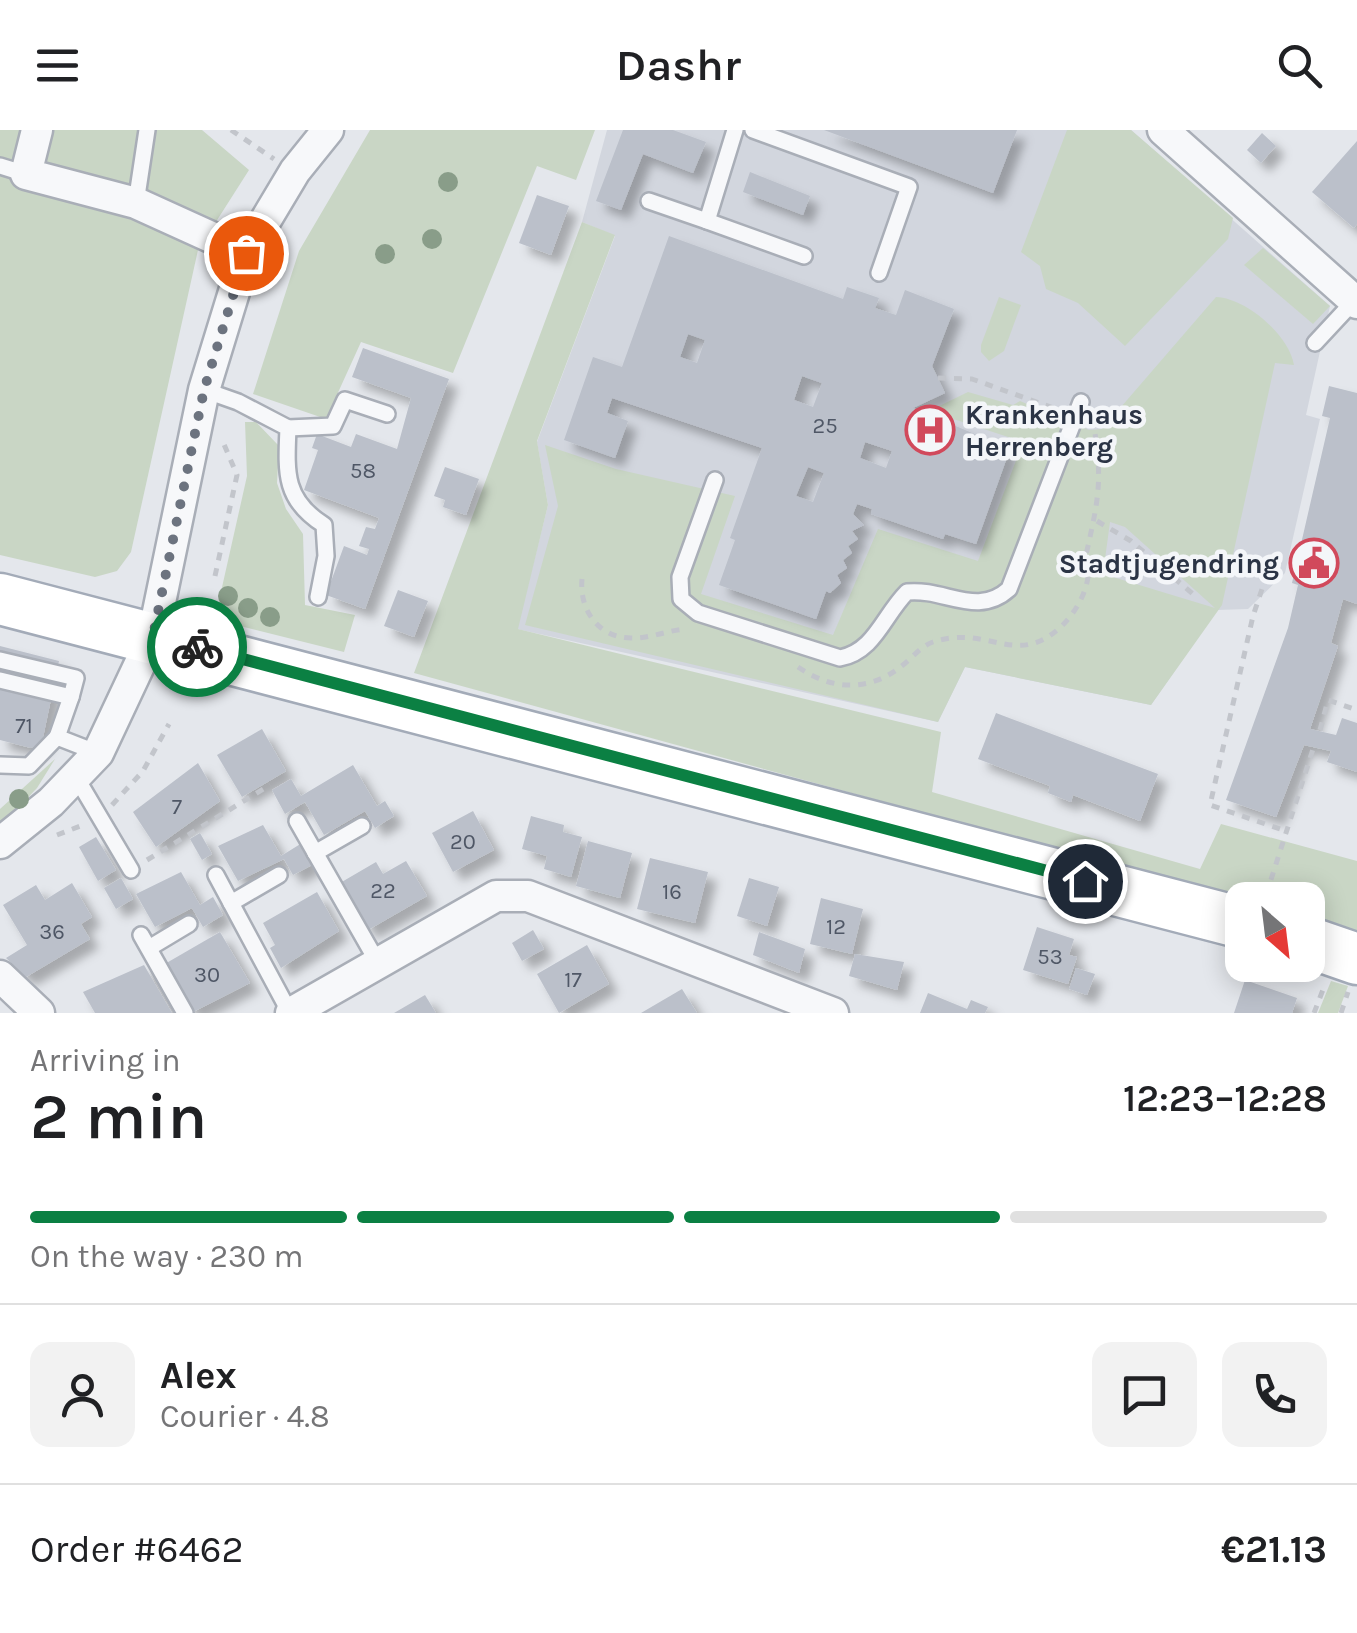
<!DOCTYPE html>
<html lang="en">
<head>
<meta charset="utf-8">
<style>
	:root { --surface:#fff; --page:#f2f2f2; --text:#202124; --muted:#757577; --line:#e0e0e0; --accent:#0b8043 }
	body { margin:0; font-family:Karla,sans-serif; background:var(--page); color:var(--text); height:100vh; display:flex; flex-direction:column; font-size:38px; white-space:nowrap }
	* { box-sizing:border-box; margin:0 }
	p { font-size:32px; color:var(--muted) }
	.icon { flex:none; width:55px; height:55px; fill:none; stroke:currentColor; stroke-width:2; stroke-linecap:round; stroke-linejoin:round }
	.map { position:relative; height:883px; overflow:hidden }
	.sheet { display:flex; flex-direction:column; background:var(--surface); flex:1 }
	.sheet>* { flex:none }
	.needle { width:65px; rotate:152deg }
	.controls { position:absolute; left:1225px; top:752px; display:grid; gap:20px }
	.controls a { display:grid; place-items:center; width:100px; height:100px; border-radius:20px; background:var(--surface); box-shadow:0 5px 25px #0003; font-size:50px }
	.pin { position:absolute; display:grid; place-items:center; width:85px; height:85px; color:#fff; margin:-42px; border:5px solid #fff; border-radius:50%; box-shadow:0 2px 10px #0007 }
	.courier { position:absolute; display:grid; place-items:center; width:100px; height:100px; margin:-50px; border:8px solid #0b8043; border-radius:50%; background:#fff; color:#222; box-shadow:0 2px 12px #0007 }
	.head em { font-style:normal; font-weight:600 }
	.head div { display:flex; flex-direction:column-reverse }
	.head { display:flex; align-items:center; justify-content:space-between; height:170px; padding:0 30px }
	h1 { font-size:65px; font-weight:600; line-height:75px }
	.bar { display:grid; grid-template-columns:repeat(4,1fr); gap:15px 10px; align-content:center; height:120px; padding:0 30px }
	.bar i { height:12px; border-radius:8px; background:var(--line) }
	.bar .on { background:var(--accent) }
	.bar p { grid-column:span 4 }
	.line { display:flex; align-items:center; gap:25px; padding:0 30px; border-top:2px solid var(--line) }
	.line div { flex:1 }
	.round { display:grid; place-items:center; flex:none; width:105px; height:105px; border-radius:20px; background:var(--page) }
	header { display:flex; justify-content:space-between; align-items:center; height:130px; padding:0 30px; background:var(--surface); font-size:45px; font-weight:600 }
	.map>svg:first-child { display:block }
	.built { fill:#d2d6de }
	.green { fill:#c9d6c5; fill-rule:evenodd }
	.building { fill:#bbc0ca; fill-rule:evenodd; filter:url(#shadow) }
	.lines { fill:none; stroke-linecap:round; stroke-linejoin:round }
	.service-casing { stroke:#a9aeb7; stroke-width:20 }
	.minor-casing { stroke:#a9aeb7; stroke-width:35 }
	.primary-casing { stroke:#a3abb8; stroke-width:55 }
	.path { stroke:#c2c5cb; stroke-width:5; stroke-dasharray:8 8; stroke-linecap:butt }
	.service { stroke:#f7f8fa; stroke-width:15 }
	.minor { stroke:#f7f8fa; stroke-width:30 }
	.primary { stroke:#fff; stroke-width:50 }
	.tree { fill:#899d89 }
	.done { stroke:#6c737f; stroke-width:10; stroke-dasharray:0 18 }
	.route { stroke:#0b8043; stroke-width:12 }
	.labels { text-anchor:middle; stroke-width:9; stroke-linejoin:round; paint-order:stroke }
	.number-label { font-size:22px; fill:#4f5766 }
	.poi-label { font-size:28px; font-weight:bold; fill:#2b3445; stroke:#f4f6f9; text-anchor:start }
</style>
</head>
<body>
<header><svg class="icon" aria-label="menu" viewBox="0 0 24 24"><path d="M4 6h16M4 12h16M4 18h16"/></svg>Dashr<svg class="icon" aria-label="search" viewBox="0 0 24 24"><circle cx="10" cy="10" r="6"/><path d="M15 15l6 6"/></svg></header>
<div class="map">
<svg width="1357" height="883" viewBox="0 0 1357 883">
	<defs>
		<filter id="shadow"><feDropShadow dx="9" dy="9" stdDeviation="5" flood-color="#0004"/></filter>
	</defs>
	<rect width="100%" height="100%" fill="#e4e7ec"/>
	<polygon class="built" points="607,0 1131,0 1330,176 1306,285 1320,289 1285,443 1248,479 1217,480 1151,575 965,537 938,592 517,499 548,375 537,312 615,106 582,92"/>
	<g class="green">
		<polygon points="0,0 202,0 249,40 198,120 131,422 117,441 95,447 0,425"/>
		<polygon points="370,0 595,0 576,50 537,36 453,243 361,212 326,289 253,264 299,121"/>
		<polygon points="1067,0 1131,0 1233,88 1228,109 1125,216 1078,173 1046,159 1040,136 1021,122"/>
		<polygon points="582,92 615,105 537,311 548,375 518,499 941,602 932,662 1200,739 1221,694 1357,731 1357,803 1308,793 1308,770 1242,770 414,543"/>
		<polygon points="1263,118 1330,176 1313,194 1244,135"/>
		<polygon points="999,167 1021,175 1004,221 989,231 981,222 981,215"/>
		<path d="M1216,167C1246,168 1289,205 1294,235L1275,233L1222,475L1151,575L965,537L938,592L525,495L558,376L545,315L616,339L735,366L701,464L833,505L878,399L978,431L1023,312L929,281L968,262L1013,275L1020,271L1089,300L1102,299ZM1110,392L1125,397L1215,478L1103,444Z"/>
		<polygon points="245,292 256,292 279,316 277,353 286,379 303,404 305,475 355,485 344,522 228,493 216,484 247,346"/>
		<polygon points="55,629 37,658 0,697 0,679"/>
		<polygon points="1331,851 1348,856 1338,883 1318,883"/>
	</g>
	<g class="building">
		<polygon points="623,0 673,0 706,12 693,43 643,24 621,80 596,71"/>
		<polygon points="824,0 1017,0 993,63"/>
		<polygon points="1262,3 1276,16 1261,33 1247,20"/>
		<polygon points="1357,11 1357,94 1354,98 1312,62"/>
		<polygon points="750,42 810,66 803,85 743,62"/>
		<polygon points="537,65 569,76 551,125 519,113"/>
		<path d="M669,106L843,169L847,157L879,168L875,178L896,185L905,160L954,179L932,236L945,263L913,278L1010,319L976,414L945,404L943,409L871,384L872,379L857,374L853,384L864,395L852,401L858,409L848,416L852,423L843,430L847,438L837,445L841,453L830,463L826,461L816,489L719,455L735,410L730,408L762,318L612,268L607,283L628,291L615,328L564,310L593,227L622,237ZM688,204L705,210L697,233L680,227ZM802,246L822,253L813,277L794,270ZM865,312L892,321L886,338L860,328ZM808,337L824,343L813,372L796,366Z"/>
		<polygon points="363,218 449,249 365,479 326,465 344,416 367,425 369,419 359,416 366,397 375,399 379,388 304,360 318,320 312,318 317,304 351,317 356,304 397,319 411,268 352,247"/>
		<polygon points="1329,256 1357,263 1357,474 1343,469 1331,513 1338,516 1310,599 1336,605 1342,588 1357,593 1357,642 1327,632 1331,621 1304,615 1276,687 1226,670 1288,498 1298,455 1292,453 1330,288 1322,286"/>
		<polygon points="445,337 479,349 466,385 443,377 445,370 434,366"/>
		<polygon points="398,460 428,471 414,507 384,496"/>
		<polygon points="0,516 59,531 42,612 31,618 0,610"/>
		<polygon points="996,583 1158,644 1140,691 1073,665 1071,672 1048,663 1050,656 978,629"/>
		<polygon points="262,599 286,641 242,667 217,625"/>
		<polygon points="198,633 220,671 156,717 133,682"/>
		<polygon points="353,635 377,676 385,671 394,686 375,698 365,681 324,705 305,672 285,684 272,660 291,649 301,666"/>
		<polygon points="473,681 494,720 453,742 432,703"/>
		<polygon points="531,686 564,695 563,702 582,707 571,747 544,739 547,726 522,719"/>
		<polygon points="263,695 281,726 302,713 314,734 293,745 284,729 238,751 218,716"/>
		<polygon points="200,703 212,724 202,730 190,709"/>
		<polygon points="96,707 116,740 98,751 79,717"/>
		<polygon points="588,711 632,723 620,768 576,756"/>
		<polygon points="650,728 708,742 695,793 637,779"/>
		<polygon points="406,731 427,766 368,800 340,753 376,732 383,744"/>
		<polygon points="181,742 200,775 213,767 223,785 203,797 192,778 155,797 136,764"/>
		<polygon points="121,748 133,769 116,779 104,758"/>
		<polygon points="749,748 779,757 767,796 737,786"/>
		<polygon points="72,753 92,787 81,794 90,809 26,847 6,828 27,815 3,775 36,755 45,770"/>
		<polygon points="317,762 339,801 281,838 270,818 275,815 263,793"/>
		<polygon points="821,768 863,779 852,824 810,814"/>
		<polygon points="1037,797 1074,809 1069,825 1077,827 1068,854 1023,840"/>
		<polygon points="533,800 544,819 522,831 512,813"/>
		<polygon points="220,802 250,853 191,883 163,835"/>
		<polygon points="759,802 805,819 799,843 753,825"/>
		<polygon points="587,815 609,854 559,883 537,844"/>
		<polygon points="855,824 904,832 897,860 849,846"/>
		<polygon points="144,835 172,883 95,883 83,862"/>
		<polygon points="1076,838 1095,844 1087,865 1069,859"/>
		<polygon points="1245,850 1297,868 1292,883 1234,883"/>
		<polygon points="682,859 697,883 641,883"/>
		<polygon points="928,863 967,879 971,870 988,877 985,883 920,883"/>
		<polygon points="425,865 436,883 394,883"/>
	</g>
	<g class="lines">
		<g class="service-casing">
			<g id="service">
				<polyline points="735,0 707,91 804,126"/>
				<polyline points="753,0 909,57 879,143"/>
				<polyline points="0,36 26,44"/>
				<polyline points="649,71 707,91"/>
				<polyline points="136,73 147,0"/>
				<polyline points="1315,213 1354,171"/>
				<path d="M204,260L238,272L288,298C286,343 284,370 324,395L326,426L318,467"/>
				<polyline points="288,298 333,296 345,270 387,284"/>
				<path d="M715,350L680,447L681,469L698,483L840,528C875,521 883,486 907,462C945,458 977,488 1009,459L1081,272"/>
				<polyline points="0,530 76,548 71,567"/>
				<polyline points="0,550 71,567 57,607 98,623"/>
				<polyline points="0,635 29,636 57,607"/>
				<polyline points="76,647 131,740"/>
				<polyline points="297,691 378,833"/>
				<polyline points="315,723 362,696"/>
				<polyline points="216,745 290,883"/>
				<polyline points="231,773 279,745"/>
				<polyline points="141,805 185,883"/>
				<polyline points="149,818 189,794"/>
			</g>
		</g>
		<g class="minor-casing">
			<g id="minor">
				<polyline points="37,0 26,44 136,73 246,123"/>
				<polyline points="1163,0 1357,173"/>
				<polyline points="0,713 51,672 98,623 153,506 204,260 246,123 295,41 328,0"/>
				<polyline points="0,846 39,883"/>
				<polyline points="291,883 496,766 528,766 833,883"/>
			</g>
		</g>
		<g class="primary-casing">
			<g id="primary">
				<polyline points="0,469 1242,793"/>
				<polyline points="1308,812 1357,829"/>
			</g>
		</g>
		<g class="path">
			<polyline points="231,0 274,29"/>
			<polyline points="938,248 972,249 1059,280"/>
			<polyline points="1097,391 1131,411 1194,465"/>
			<polyline points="1267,444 1253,486 1210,675 1286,701"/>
			<polyline points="215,446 237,345 223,312"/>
			<path d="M582,449C579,479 598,508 631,508C649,509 668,500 686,499"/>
			<path d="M798,537C833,561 870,562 903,535C913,527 921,516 933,512C976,498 1001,521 1031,514C1058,508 1084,476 1088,447C1089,440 1085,433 1086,425C1098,371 1103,352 1094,297"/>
			<polyline points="1320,600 1328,570 1357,580"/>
			<polyline points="112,675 143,641 169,594"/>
			<polyline points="57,705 83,695"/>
			<polyline points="147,730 270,655"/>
			<polyline points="1266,765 1314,616"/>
			<polyline points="1314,883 1324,857"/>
			<polyline points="1341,883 1348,862"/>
		</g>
		<use href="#service" class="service"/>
		<use href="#minor" class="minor"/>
		<use href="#primary" class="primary"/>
	</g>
	<g class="tree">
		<circle cx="448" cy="52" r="10"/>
		<circle cx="432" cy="109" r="10"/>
		<circle cx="385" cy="124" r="10"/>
		<circle cx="228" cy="466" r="10"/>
		<circle cx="248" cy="478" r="10"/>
		<circle cx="270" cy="487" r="10"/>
		<circle cx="19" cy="669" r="10"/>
	</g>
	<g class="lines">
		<polyline class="done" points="197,517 153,506 204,260 246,123"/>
		<polyline class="route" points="197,517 1085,751"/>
	</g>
	<defs>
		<g id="hospital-ring" transform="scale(2.5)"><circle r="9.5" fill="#f4f6f9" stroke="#d1495b" stroke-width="1.5"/><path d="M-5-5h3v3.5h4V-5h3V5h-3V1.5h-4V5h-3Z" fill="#d1495b"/></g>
		<g id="civic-ring" transform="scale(2.5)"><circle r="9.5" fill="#f4f6f9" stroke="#d1495b" stroke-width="1.5"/><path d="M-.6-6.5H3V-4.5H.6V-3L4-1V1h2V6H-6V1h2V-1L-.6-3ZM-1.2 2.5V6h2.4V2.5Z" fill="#d1495b"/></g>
	</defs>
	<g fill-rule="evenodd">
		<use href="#hospital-ring" x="930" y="300"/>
		<use href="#civic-ring" x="1314" y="433"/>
	</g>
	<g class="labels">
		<g class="number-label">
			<text x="825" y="303">25</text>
			<text x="363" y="348">58</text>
			<text x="24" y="603">71</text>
			<text x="177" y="684">7</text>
			<text x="463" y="719">20</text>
			<text x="383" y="768">22</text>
			<text x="672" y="769">16</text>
			<text x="836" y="804">12</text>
			<text x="52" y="809">36</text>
			<text x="1050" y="834">53</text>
			<text x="207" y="852">30</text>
			<text x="573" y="857">17</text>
		</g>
		<g class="poi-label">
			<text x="965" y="294">Krankenhaus<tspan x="965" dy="32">Herrenberg</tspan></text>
			<text x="1279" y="443" text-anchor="end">Stadtjugendring</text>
		</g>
	</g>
</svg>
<div class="controls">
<a><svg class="needle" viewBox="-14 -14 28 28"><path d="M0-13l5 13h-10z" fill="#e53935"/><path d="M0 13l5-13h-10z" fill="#757577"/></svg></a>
</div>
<div class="pin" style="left:246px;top:123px;background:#ea580c"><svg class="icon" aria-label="bag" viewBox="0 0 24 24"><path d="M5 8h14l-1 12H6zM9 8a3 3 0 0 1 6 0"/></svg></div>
<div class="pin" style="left:1085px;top:751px;background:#1f2937"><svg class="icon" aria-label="home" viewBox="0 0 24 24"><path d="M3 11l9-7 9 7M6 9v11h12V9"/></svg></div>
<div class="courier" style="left:197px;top:517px"><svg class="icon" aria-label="bike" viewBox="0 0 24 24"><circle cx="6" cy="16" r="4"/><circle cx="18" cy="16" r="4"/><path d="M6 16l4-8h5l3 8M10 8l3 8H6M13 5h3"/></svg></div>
</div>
<section class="sheet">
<div class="head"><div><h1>2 min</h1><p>Arriving in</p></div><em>12:23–12:28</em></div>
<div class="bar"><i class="on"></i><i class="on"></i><i class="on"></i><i></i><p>On the way · 230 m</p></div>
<div class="line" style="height:180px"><a class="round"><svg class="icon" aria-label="person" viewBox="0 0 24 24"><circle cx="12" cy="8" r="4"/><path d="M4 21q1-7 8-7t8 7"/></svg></a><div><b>Alex</b><p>Courier · 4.8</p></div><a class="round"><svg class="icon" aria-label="chat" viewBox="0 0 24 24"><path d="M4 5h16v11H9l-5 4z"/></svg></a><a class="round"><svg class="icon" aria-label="phone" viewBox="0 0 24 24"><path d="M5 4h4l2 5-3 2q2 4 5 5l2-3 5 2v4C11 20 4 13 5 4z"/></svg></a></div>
<div class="line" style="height:130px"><div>Order #6462</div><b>€21.13</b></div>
</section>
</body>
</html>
